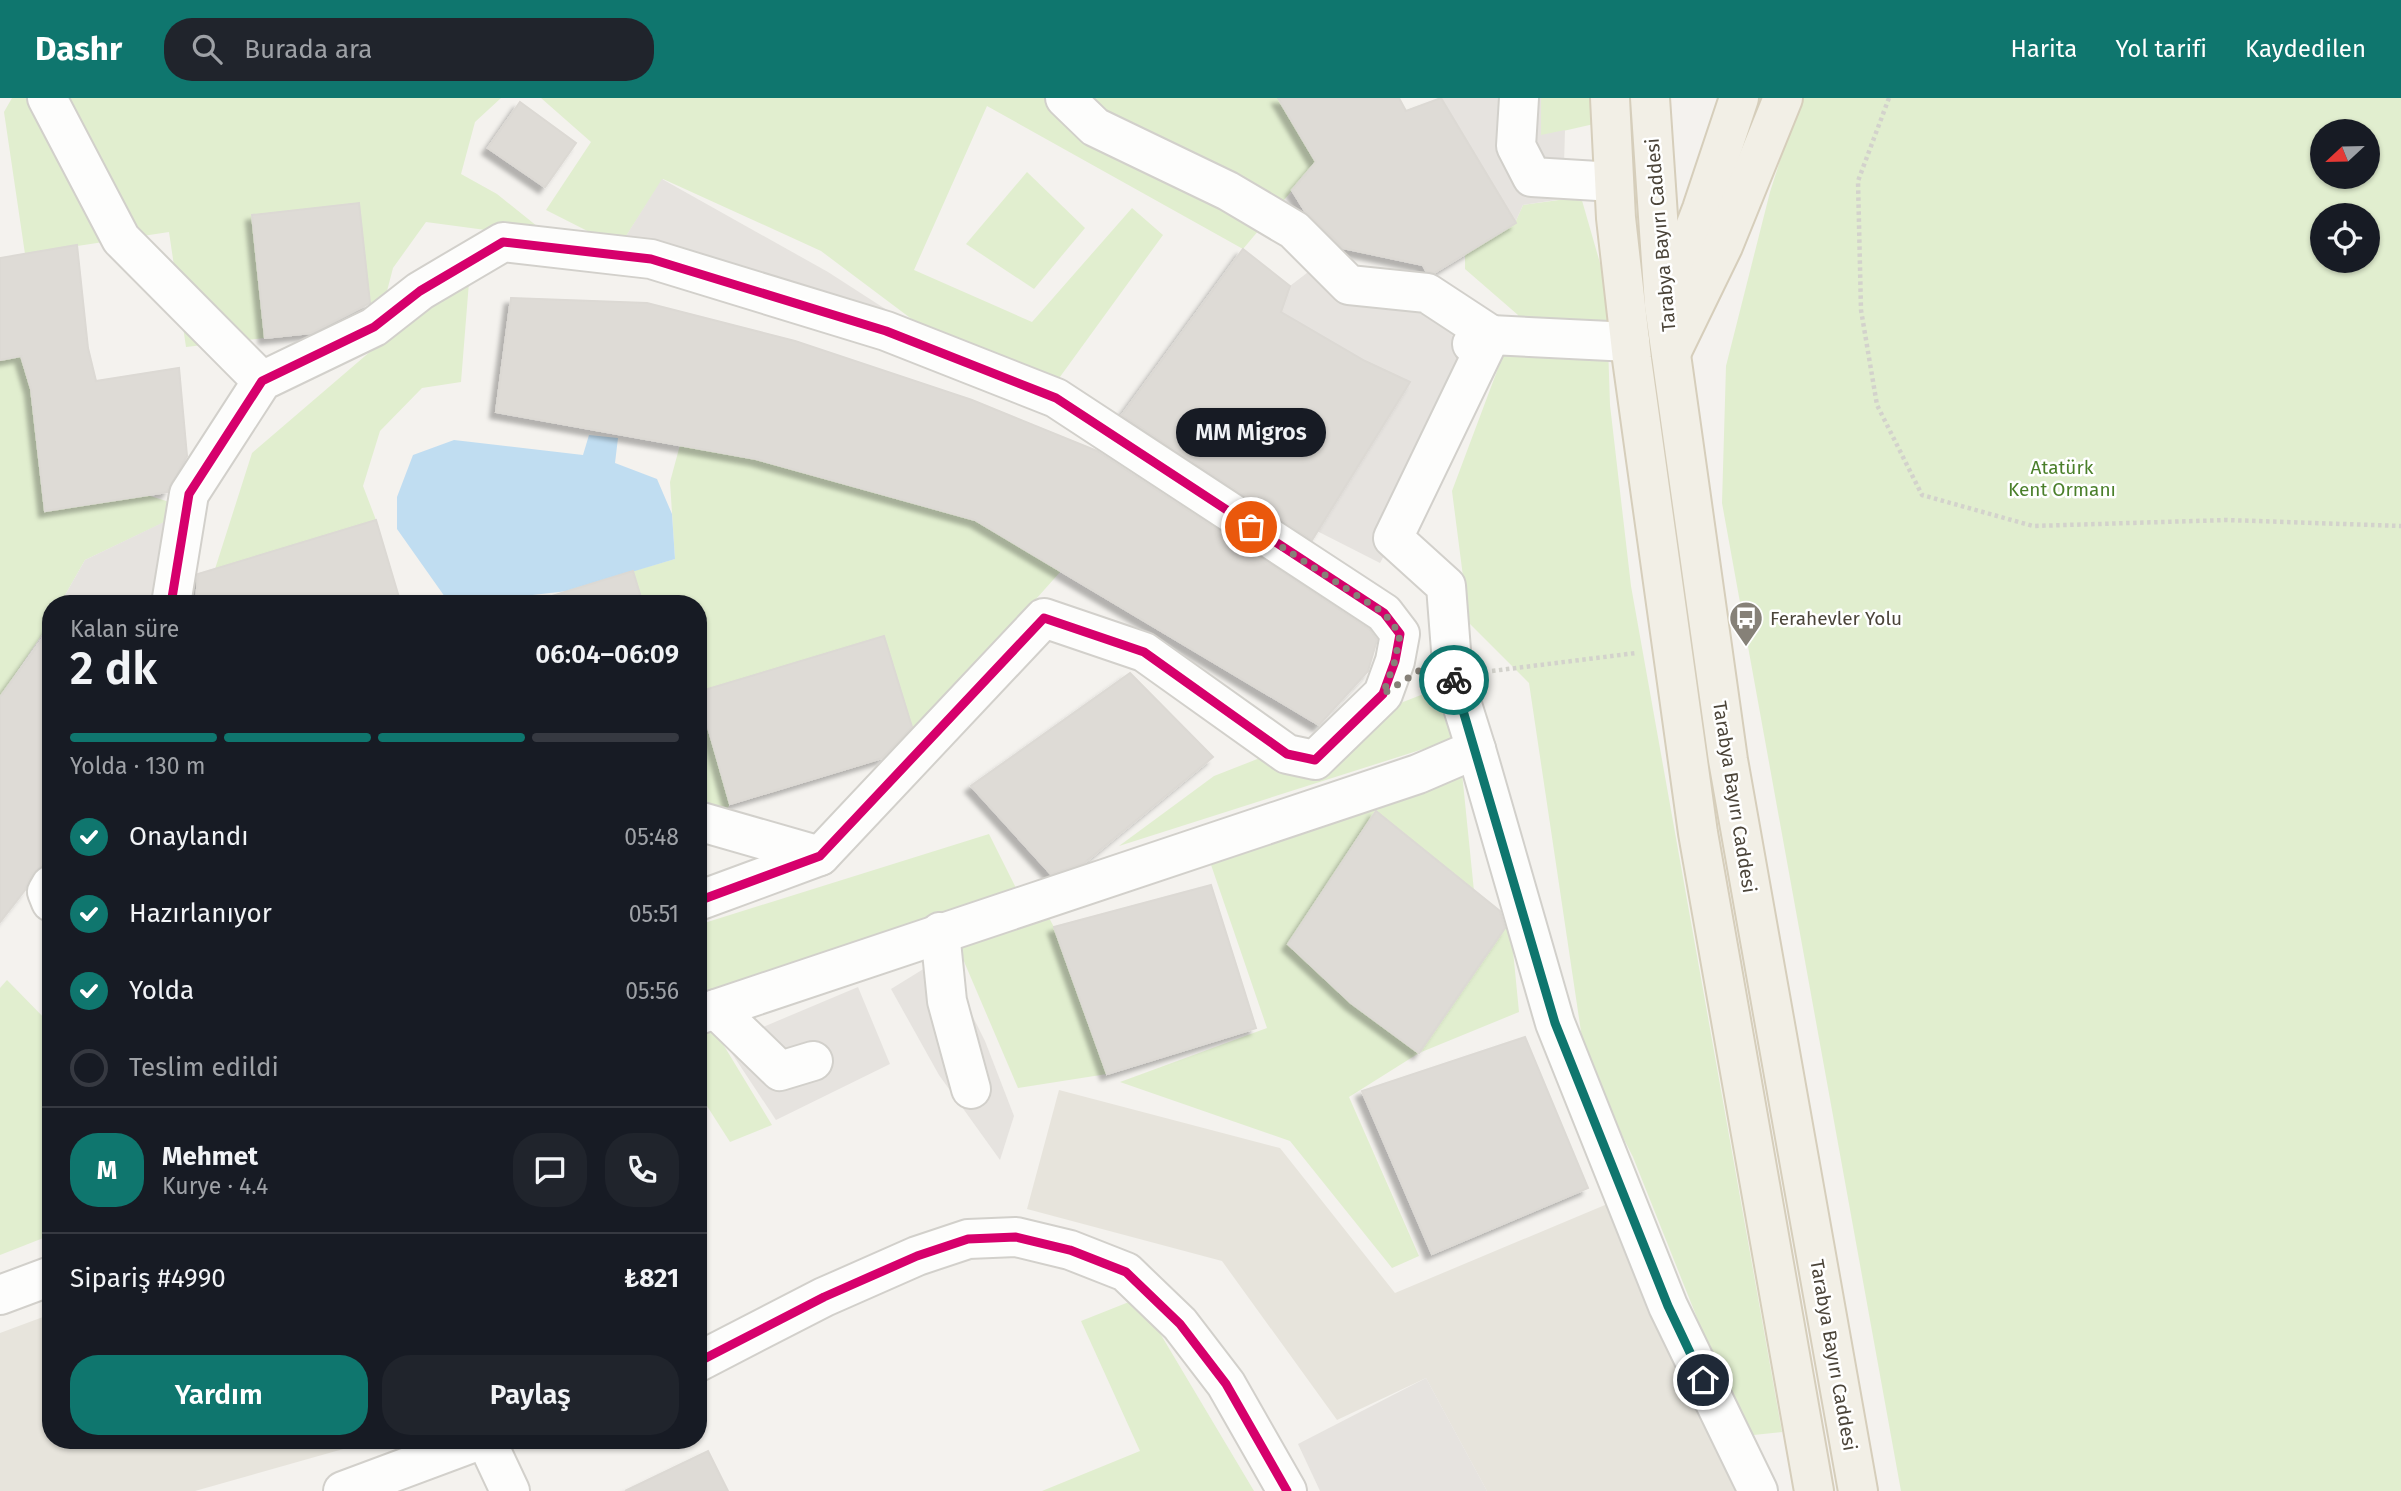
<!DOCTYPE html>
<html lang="tr">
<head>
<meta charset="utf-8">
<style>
	:root { --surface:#171b24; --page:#20242c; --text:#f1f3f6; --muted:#9ea1a6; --line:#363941; --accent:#0f766e }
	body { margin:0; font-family:"Fira Sans",sans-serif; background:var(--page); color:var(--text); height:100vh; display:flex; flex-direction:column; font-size:26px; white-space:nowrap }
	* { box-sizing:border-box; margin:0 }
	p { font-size:23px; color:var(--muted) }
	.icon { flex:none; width:38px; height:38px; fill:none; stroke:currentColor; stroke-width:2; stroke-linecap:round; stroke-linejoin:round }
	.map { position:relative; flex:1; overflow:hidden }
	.side { position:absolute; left:42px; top:497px; width:665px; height:854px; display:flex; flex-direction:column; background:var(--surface); border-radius:28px; box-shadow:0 2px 5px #0004 }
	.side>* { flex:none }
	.needle { width:46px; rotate:248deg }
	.buttons { position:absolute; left:2310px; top:21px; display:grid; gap:14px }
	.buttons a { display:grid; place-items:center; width:70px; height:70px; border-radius:50%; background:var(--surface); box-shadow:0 2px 5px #0004; font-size:35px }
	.pin { position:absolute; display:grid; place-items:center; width:60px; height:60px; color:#fff; margin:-30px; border:4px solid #fff; border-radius:50%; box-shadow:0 2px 7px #0007 }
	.courier { position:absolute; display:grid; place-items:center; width:70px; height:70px; margin:-35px; border:5px solid #0f766e; border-radius:50%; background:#fff; color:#222; box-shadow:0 2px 9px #0007 }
	.bubble { position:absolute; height:49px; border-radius:24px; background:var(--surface); box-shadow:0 2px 5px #0004; font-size:23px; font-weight:600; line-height:49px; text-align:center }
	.overview em { font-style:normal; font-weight:600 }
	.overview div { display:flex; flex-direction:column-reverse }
	.overview { display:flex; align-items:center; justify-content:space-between; height:119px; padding:0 28px }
	h1 { font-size:46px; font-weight:600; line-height:52px }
	.bar { display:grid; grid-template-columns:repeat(4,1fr); gap:10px 7px; align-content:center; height:84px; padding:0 28px }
	.bar i { height:9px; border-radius:5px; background:var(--line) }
	.bar .current { background:var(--accent) }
	.bar p { grid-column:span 4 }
	.line { display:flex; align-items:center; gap:18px; padding:0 28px; border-top:2px solid var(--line) }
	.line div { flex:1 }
	.round { display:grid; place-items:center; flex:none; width:74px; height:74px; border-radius:28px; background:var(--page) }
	ol { padding:0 28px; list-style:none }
	li { display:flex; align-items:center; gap:21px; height:77px }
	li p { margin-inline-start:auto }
	li .icon { padding:7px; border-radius:50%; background:var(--accent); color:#fff; stroke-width:4 }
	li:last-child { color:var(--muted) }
	li i { width:38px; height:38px; border:4px solid var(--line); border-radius:50% }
	.action { display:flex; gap:14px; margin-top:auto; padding:14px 28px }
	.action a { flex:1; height:80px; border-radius:28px; background:var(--accent); color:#fff; font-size:28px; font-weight:600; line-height:80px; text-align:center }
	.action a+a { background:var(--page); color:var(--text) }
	header { display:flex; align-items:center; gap:42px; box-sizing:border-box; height:98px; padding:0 35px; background:var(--accent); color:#fff }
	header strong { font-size:33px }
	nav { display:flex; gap:38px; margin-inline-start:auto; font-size:24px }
	.search { width:490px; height:63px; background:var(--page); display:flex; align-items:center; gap:18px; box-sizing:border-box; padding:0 24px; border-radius:28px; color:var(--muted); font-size:26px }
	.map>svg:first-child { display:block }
	.residential { fill:#e7e4dc }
	.green { fill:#e1eecf; fill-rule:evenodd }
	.parking { fill:#e6e3df }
	.water { fill:#c0ddf1 }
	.building { fill:#dedbd6; stroke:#dcd9d4; stroke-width:2; filter:url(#shadow) }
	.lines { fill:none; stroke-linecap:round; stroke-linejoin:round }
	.minor-casing { stroke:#d2d0cb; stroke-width:42 }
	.major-casing { stroke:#d6cebb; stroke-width:42 }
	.path { stroke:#d3d2cc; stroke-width:4.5; stroke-dasharray:3.5 3.5; stroke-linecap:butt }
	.minor { stroke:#fdfdfc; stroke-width:38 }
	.major { stroke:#f2efe6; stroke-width:38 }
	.cycleway-casing { stroke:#fff; stroke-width:13 }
	.cycleway { stroke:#d6006c; stroke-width:9 }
	.done { stroke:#868178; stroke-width:7; stroke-dasharray:0 12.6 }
	.route { stroke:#0f766e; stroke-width:9 }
	.labels { text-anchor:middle; stroke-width:5; stroke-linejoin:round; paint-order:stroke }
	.street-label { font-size:19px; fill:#4b4439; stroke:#fff }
	.park-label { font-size:19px; fill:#4a7f2a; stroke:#fff }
	.poi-label { font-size:19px; fill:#4b4439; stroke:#fff; text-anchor:start }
</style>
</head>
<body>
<header>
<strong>Dashr</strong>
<div class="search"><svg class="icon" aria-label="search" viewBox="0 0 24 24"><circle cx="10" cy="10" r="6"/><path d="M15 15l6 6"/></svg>Burada ara</div>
<nav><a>Harita</a><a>Yol tarifi</a><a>Kaydedilen</a></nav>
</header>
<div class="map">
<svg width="2401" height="1393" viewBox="0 0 2401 1393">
	<defs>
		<filter id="shadow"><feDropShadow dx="-6" dy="6" stdDeviation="2" flood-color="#0004"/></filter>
	</defs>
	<rect width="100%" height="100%" fill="#f4f2ee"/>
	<g class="residential">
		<polygon points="1059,992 1280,1050 1395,1195 1624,1099 1744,1393 1487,1393 1426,1280 1337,1322 1222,1163 1027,1111"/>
		<polygon points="51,1216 51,1342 375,1342 195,1393 0,1393 0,1235"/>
	</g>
	<g class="green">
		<polygon points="12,0 501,0 475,24 461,76 497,96 553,141 426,124 393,170 380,220 372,228 359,106 252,117 265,240 186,249 169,134 25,156 4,14"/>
		<polygon points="541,0 1278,0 1316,64 1243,151 987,8 914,172 1032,224 1132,110 1163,137 1057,283 949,249 821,153 663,81 619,149 546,112 591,44"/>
		<polygon points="1541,0 1594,0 1594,26 1541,38"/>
		<path d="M1800,0H2401V1393H1901L1722,405L1726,268L1770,94ZM2322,33H2368V79H2322ZM2322,117H2368V163H2322Z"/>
		<polygon points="1027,74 1085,130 1034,191 966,146"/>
		<polygon points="1581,99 1606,186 1610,307 1631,488 1782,1334 1744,1338 1633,1059 1586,967 1529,585 1469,525 1452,393 1518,217 1465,171 1465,156 1515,125 1523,107"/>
		<polygon points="469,184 461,284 422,290 380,333 363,388 376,422 215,471 252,355 414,216"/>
		<polygon points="21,258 147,397 192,411 85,462 60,506 51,506 51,523 0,599 0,262"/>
		<polygon points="680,347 756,361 975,422 1061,473 914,638 883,538 698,594 698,506 643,506 633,473 675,461 670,384"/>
		<polygon points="1444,588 1464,638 1119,748 1214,678"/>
		<polygon points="702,613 730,706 698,759 698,614"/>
		<polygon points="1462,675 1474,793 1375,713 1289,845 1351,905 1419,955 1510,822 1519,914 1419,955 1349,999 1419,1158 1392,1170 1290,1043 1120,984 1267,930 1208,758"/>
		<polygon points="989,736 1018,794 698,900 698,827"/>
		<polygon points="1044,811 1054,829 1107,976 1018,990 954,840"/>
		<polygon points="7,882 51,927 51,1137 0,1157 0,890"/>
		<polygon points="709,923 772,1027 730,1044 698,994 698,927"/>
		<polygon points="1139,1200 1254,1393 1042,1393 1140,1353 1081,1223"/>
	</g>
	<g class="parking">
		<polygon points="1441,0 1541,0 1541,37 1565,32 1563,101 1523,107 1515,125"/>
		<polygon points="662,81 828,174 890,214 889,226 619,149"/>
		<polygon points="1320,165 1499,245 1380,465 1317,433 1410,284 1365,263 1281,214 1290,188"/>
		<polygon points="168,422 160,506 60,506 85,462"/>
		<polygon points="943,859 985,943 1014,1018 1000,1062 939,977 891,891"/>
		<polygon points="858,889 890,966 776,1022 725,945"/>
		<polygon points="1426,1280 1487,1393 1320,1393 1298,1346"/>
	</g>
	<polygon class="water" points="589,337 618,340 615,365 657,381 672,416 675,461 568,493 487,502 483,506 462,506 445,499 397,431 397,399 413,357 454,342 583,357"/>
	<g class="building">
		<polygon points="1278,0 1399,0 1406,13 1441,0 1516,125 1434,175 1426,173 1423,167 1343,150 1305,113 1292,92 1316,64"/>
		<polygon points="520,4 576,45 545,89 488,50"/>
		<polygon points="359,105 370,205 311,235 265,240 252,117"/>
		<polygon points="77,147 88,250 96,283 179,270 187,358 167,394 45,413 31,291 21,258 0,262 0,160"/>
		<polygon points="1243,151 1290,188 1281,214 1365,263 1410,284 1312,442 1122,317"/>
		<polygon points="511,200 647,205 795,243 972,302 1097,353 1369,531 1377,542 1368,573 1319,627 975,422 756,361 496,314"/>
		<polygon points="376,422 401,506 196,506 198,476"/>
		<polygon points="633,473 643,506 553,506 552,498"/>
		<polygon points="51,529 51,760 32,776 25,792 0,824 0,599"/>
		<polygon points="884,538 912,629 882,660 730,706 698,594"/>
		<polygon points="1130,575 1213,659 1084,765 1051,776 971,688"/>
		<polygon points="1376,713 1500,813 1505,830 1419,955 1351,905 1288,846"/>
		<polygon points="1211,787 1256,930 1107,976 1054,829"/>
		<polygon points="1525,939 1588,1090 1432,1156 1362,993"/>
		<polygon points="708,1353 728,1393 625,1393"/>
	</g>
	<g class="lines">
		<g class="minor-casing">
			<g id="minor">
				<polyline points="47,0 121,141 262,283"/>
				<polyline points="1519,0 1516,48 1532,79 1614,84"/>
				<polyline points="1472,246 1491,237 1630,244"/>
				<polyline points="171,506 189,396 262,283 374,229 420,193 503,144 651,161 886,233 1056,300 1384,515 1400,536 1395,563 1383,596 1315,662 1287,656 1144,554 1044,520 820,758 698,803"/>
				<polyline points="1476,651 1555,925 1668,1208 1758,1393"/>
				<polyline points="698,723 820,758"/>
				<polyline points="51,787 47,794 51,804"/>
				<polyline points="940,834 947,903 971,991"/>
				<polyline points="716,911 780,973 813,963"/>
				<polyline points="698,917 1418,676 1476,651 1453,578 1446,488 1393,440 1491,237 1427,195 1349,187 1294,132 1228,93 1095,29 1065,0"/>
				<polyline points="0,1197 51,1178"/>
				<polyline points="698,1264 824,1199 917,1158 968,1141 1016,1139 1070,1152 1126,1174 1180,1226 1226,1286 1287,1393"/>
				<polyline points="486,1342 510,1393"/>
				<polyline points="343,1393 480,1342"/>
			</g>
		</g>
		<g class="major-casing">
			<g id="major">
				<polyline points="1610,0 1616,120 1632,261 1698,735 1814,1393"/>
				<polyline points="1650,0 1664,207 1728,662 1858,1393"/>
				<polyline points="1667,202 1702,111 1739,0"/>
				<polyline points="1671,255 1723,148 1783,0"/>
			</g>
		</g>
		<g class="path">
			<polyline points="1889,0 1858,83 1861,212 1877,307 1922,397 2033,428 2227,422 2401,428"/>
			<polyline points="1492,573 1636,555"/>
		</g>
		<use href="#minor" class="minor"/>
		<use href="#major" class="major"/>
		<g class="cycleway-casing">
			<g id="cycleway">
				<polyline points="171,506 189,396 262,283 374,229 420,193 503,144 651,161 886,233 1056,300 1384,515 1400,536 1395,563 1383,596 1315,662 1287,656 1144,554 1044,520 820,758 698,803"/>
				<polyline points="698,1264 824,1199 917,1158 968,1141 1016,1139 1070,1152 1126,1174 1180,1226 1226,1286 1287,1393"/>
			</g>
		</g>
		<use href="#cycleway" class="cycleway"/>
	</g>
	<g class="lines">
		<polyline class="done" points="1251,429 1384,515 1400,536 1395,563 1383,596 1450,553 1454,582"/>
		<polyline class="route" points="1454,582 1555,925 1668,1208 1703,1282"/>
	</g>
	<defs>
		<g id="bus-pin" transform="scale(1.75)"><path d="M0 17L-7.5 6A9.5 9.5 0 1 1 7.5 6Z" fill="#868178" stroke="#fff"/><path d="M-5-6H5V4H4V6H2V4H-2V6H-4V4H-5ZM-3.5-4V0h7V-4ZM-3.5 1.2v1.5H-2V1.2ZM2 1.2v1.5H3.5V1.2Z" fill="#fff"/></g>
	</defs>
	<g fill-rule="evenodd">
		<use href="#bus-pin" x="1746" y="520"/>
	</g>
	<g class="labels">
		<g class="street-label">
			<text transform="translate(1660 137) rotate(-95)" y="7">Tarabya Bayırı Caddesi</text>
			<text transform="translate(1735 699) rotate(81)" y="7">Tarabya Bayırı Caddesi</text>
			<text transform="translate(1834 1257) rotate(80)" y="7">Tarabya Bayırı Caddesi</text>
		</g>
		<g class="park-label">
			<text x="2062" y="376">Atatürk<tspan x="2062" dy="22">Kent Ormanı</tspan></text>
		</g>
		<g class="poi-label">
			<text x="1770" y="527">Ferahevler Yolu</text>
		</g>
	</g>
</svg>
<div class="buttons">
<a><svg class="needle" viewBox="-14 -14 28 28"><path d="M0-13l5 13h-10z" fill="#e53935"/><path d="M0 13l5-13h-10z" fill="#9ea1a6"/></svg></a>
<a><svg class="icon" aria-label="locate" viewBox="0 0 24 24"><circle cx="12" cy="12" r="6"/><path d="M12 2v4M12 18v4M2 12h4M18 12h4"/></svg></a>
</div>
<div class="pin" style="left:1251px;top:429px;background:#ea580c"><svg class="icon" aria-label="bag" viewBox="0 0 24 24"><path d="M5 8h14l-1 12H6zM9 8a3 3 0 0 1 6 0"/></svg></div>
<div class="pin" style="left:1703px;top:1282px;background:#1f2937"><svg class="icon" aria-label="home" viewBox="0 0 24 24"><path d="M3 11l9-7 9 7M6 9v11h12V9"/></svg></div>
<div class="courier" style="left:1454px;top:582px"><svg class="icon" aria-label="bike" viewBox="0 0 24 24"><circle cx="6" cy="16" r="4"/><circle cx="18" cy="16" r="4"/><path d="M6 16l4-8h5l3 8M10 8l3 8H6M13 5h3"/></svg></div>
<div class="bubble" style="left:1176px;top:310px;width:150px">MM Migros</div>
<section class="side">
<div class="overview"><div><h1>2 dk</h1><p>Kalan süre</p></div><em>06:04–06:09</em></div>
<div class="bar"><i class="current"></i><i class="current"></i><i class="current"></i><i></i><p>Yolda · 130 m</p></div>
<ol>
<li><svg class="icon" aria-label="check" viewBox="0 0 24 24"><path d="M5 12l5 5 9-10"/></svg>Onaylandı<p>05:48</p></li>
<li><svg class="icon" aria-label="check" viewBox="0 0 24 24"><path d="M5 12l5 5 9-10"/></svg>Hazırlanıyor<p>05:51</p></li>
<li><svg class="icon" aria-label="check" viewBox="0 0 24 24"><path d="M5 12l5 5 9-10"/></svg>Yolda<p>05:56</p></li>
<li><i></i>Teslim edildi</li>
</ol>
<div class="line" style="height:126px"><b class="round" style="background:var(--accent);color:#fff">M</b><div><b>Mehmet</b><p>Kurye · 4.4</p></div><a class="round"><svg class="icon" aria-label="chat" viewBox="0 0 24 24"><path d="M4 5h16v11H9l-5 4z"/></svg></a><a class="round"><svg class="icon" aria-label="phone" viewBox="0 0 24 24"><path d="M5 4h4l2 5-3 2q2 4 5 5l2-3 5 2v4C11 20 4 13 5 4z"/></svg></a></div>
<div class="line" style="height:91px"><div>Sipariş #4990</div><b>₺821</b></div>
<div class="action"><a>Yardım</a><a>Paylaş</a></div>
</section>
</div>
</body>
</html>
